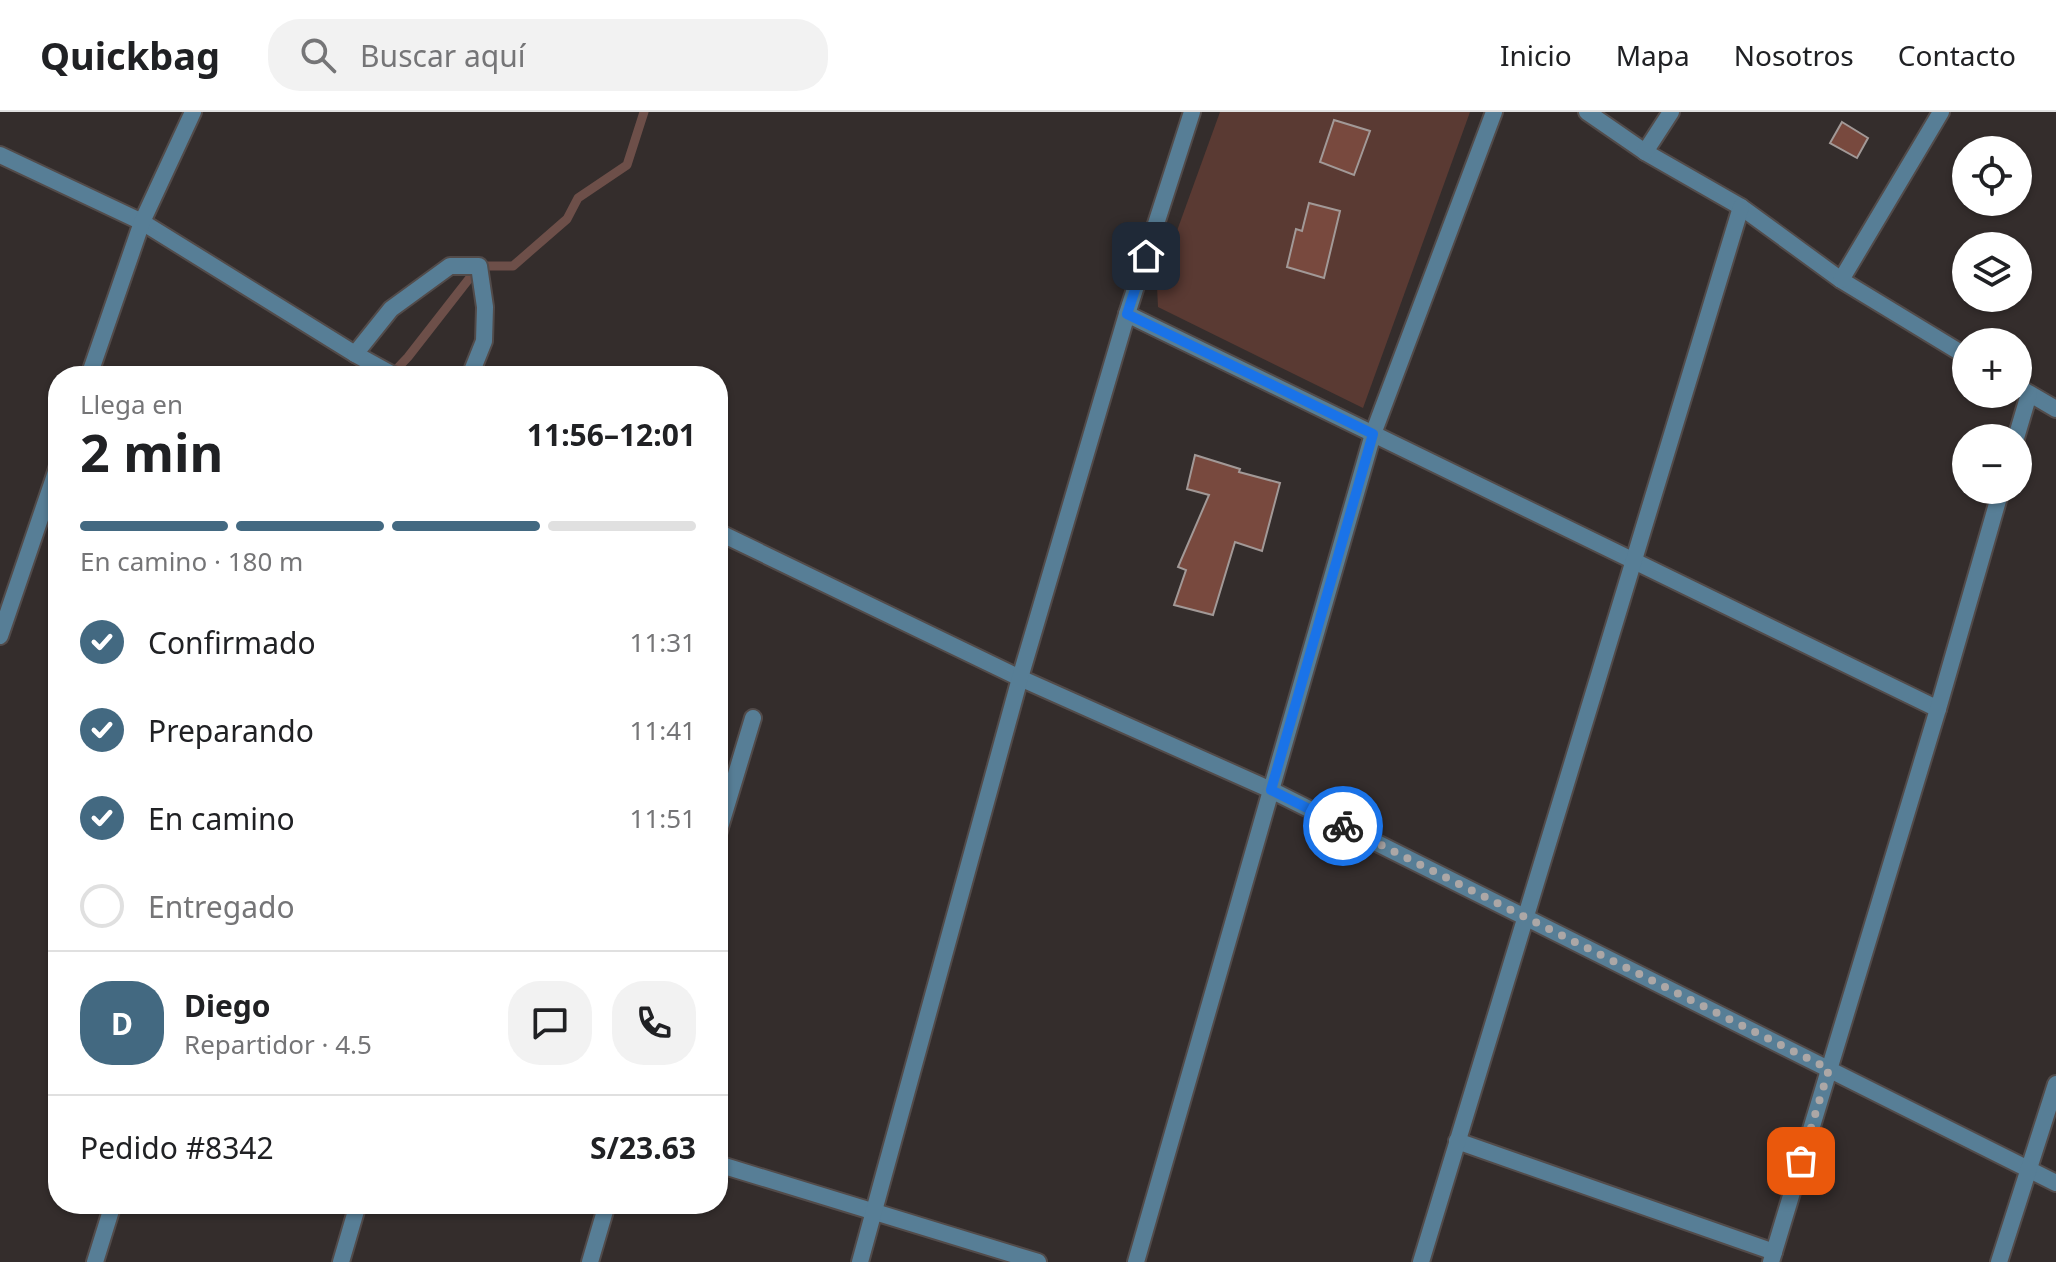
<!DOCTYPE html>
<html lang="es">
<head>
<meta charset="utf-8">
<style>
	:root { --surface:#fff; --page:#f2f2f2; --text:#202124; --muted:#757577; --line:#e0e0e0; --accent:#436981 }
	body { margin:0; font-family:"Noto Sans",sans-serif; background:var(--page); color:var(--text); height:100vh; display:flex; flex-direction:column; font-size:30px; white-space:nowrap }
	* { box-sizing:border-box; margin:0 }
	p { font-size:26px; color:var(--muted) }
	.icon { flex:none; width:44px; height:44px; fill:none; stroke:currentColor; stroke-width:2; stroke-linecap:round; stroke-linejoin:round }
	.map { position:relative; flex:1; overflow:hidden }
	.panel { position:absolute; left:48px; top:254px; width:680px; height:848px; display:flex; flex-direction:column; background:var(--surface); border-radius:32px; box-shadow:0 2px 6px #0004 }
	.panel>* { flex:none }
	.buttons { position:absolute; left:1952px; top:24px; display:grid; gap:16px }
	.buttons a { display:grid; place-items:center; width:80px; height:80px; border-radius:50%; background:var(--surface); box-shadow:0 2px 6px #0004; font-size:40px }
	.pin { position:absolute; display:grid; place-items:center; width:68px; height:68px; color:#fff; margin:-34px; border-radius:16px; box-shadow:0 4px 12px #0006 }
	.courier { position:absolute; display:grid; place-items:center; width:80px; height:80px; margin:-40px; border:6px solid #1a73e8; border-radius:50%; background:#fff; color:#222; box-shadow:0 2px 10px #0007 }
	.summary em { font-style:normal; font-weight:700 }
	.summary div { display:flex; flex-direction:column-reverse }
	.summary { display:flex; align-items:center; justify-content:space-between; height:136px; padding:0 32px }
	h1 { font-size:52px; font-weight:700; line-height:60px }
	.bar { display:grid; grid-template-columns:repeat(4,1fr); gap:12px 8px; align-content:center; height:96px; padding:0 32px }
	.bar i { height:10px; border-radius:6px; background:var(--line) }
	.bar .on { background:var(--accent) }
	.bar p { grid-column:span 4 }
	.line { display:flex; align-items:center; gap:20px; padding:0 32px; border-top:2px solid var(--line) }
	.line div { flex:1 }
	.round { display:grid; place-items:center; flex:none; width:84px; height:84px; border-radius:32px; background:var(--page) }
	ol { padding:0 32px; list-style:none }
	li { display:flex; align-items:center; gap:24px; height:88px }
	li p { margin-inline-start:auto }
	li .icon { padding:8px; border-radius:50%; background:var(--accent); color:#fff; stroke-width:4 }
	li:last-child { color:var(--muted) }
	li i { width:44px; height:44px; border:4px solid var(--line); border-radius:50% }
	header { display:flex; align-items:center; gap:48px; box-sizing:border-box; height:112px; padding:0 40px; background:var(--surface); border-bottom:2px solid var(--line) }
	header strong { font-size:38px }
	nav { display:flex; gap:44px; margin-inline-start:auto; font-size:28px }
	.search { width:560px; height:72px; background:var(--page); display:flex; align-items:center; gap:20px; box-sizing:border-box; padding:0 28px; border-radius:32px; color:var(--muted); font-size:30px }
	.map>svg:first-child { display:block }
	.green { fill:#5a3a33 }
	.lines { fill:none; stroke-linecap:round; stroke-linejoin:round }
	.stream { stroke:#6d4f49; stroke-width:9 }
	.building { fill:#78493e; stroke:#a29997; stroke-width:2 }
	.street-casing { stroke:#524b4a; stroke-width:20 }
	.street { stroke:#577e96; stroke-width:16 }
	.done { stroke:#aca7a6; stroke-width:8; stroke-dasharray:0 14.4 }
	.route { stroke:#1a73e8; stroke-width:10 }
</style>
</head>
<body>
<header>
<strong>Quickbag</strong>
<div class="search"><svg class="icon" aria-label="search" viewBox="0 0 24 24"><circle cx="10" cy="10" r="6"/><path d="M15 15l6 6"/></svg>Buscar aquí</div>
<nav><a>Inicio</a><a>Mapa</a><a>Nosotros</a><a>Contacto</a></nav>
</header>
<div class="map">
<svg width="2056" height="1150" viewBox="0 0 2056 1150">
	<rect width="100%" height="100%" fill="#342d2c"/>
	<polygon class="green" points="1220,0 1470,0 1363,296 1158,195 1157,174"/>
	<g class="lines">
		<polyline class="stream" points="391,263 408,245 479,154 513,154 567,107 578,86 627,53 644,0"/>
	</g>
	<g class="building">
		<polygon points="1334,8 1370,19 1354,63 1320,50"/>
		<polygon points="1842,10 1868,26 1857,46 1830,31"/>
		<polygon points="1309,91 1340,99 1324,166 1287,155 1296,117 1302,119"/>
		<polygon points="1195,343 1240,357 1239,360 1280,371 1262,439 1235,430 1213,503 1174,493 1186,458 1178,455 1209,383 1187,377"/>
	</g>
	<g class="lines">
		<g class="street-casing">
			<g id="street">
				<polyline points="1587,0 1645,40 1741,95 1841,168 1966,244"/>
				<polyline points="1645,40 1671,0"/>
				<polyline points="0,43 142,110 355,242 395,264"/>
				<polyline points="1841,168 1941,0"/>
				<polyline points="1127,202 1938,597"/>
				<polyline points="355,242 391,197 450,154 479,154 485,195 484,229 470,264"/>
				<polyline points="89,264 142,110 193,0"/>
				<polyline points="2018,275 2056,297"/>
				<polyline points="2016,326 2029,282"/>
				<polyline points="718,420 1020,566 1271,678 2056,1071"/>
				<polyline points="0,524 58,354"/>
				<polyline points="718,722 753,606"/>
				<polyline points="1457,1029 1774,1140"/>
				<polyline points="718,1052 1038,1150"/>
				<polyline points="95,1150 113,1092"/>
				<polyline points="341,1150 358,1092"/>
				<polyline points="590,1150 607,1092"/>
				<polyline points="860,1150 1020,566 1127,202 1192,0"/>
				<polyline points="1136,1150 1373,322 1494,0"/>
				<polyline points="1421,1150 1741,95"/>
				<polyline points="1771,1150 1938,597 2001,378"/>
				<polyline points="1999,1150 2056,972"/>
			</g>
		</g>
		<use href="#street" class="street"/>
	</g>
	<g class="lines">
		<polyline class="done" points="1343,714 1829,957 1801,1049"/>
		<polyline class="route" points="1146,144 1127,202 1373,322 1271,678 1343,714"/>
	</g>
</svg>
<div class="buttons">
<a><svg class="icon" aria-label="locate" viewBox="0 0 24 24"><circle cx="12" cy="12" r="6"/><path d="M12 2v4M12 18v4M2 12h4M18 12h4"/></svg></a>
<a><svg class="icon" aria-label="layers" viewBox="0 0 24 24"><path d="M12 4l9 5-9 5-9-5zM3 14l9 5 9-5"/></svg></a>
<a>+</a>
<a>−</a>
</div>
<div class="pin" style="left:1801px;top:1049px;background:#ea580c"><svg class="icon" aria-label="bag" viewBox="0 0 24 24"><path d="M5 8h14l-1 12H6zM9 8a3 3 0 0 1 6 0"/></svg></div>
<div class="pin" style="left:1146px;top:144px;background:#1f2937"><svg class="icon" aria-label="home" viewBox="0 0 24 24"><path d="M3 11l9-7 9 7M6 9v11h12V9"/></svg></div>
<div class="courier" style="left:1343px;top:714px"><svg class="icon" aria-label="bike" viewBox="0 0 24 24"><circle cx="6" cy="16" r="4"/><circle cx="18" cy="16" r="4"/><path d="M6 16l4-8h5l3 8M10 8l3 8H6M13 5h3"/></svg></div>
<section class="panel">
<div class="summary"><div><h1>2 min</h1><p>Llega en</p></div><em>11:56–12:01</em></div>
<div class="bar"><i class="on"></i><i class="on"></i><i class="on"></i><i></i><p>En camino · 180 m</p></div>
<ol>
<li><svg class="icon" aria-label="check" viewBox="0 0 24 24"><path d="M5 12l5 5 9-10"/></svg>Confirmado<p>11:31</p></li>
<li><svg class="icon" aria-label="check" viewBox="0 0 24 24"><path d="M5 12l5 5 9-10"/></svg>Preparando<p>11:41</p></li>
<li><svg class="icon" aria-label="check" viewBox="0 0 24 24"><path d="M5 12l5 5 9-10"/></svg>En camino<p>11:51</p></li>
<li><i></i>Entregado</li>
</ol>
<div class="line" style="height:144px"><b class="round" style="background:var(--accent);color:#fff">D</b><div><b>Diego</b><p>Repartidor · 4.5</p></div><a class="round"><svg class="icon" aria-label="chat" viewBox="0 0 24 24"><path d="M4 5h16v11H9l-5 4z"/></svg></a><a class="round"><svg class="icon" aria-label="phone" viewBox="0 0 24 24"><path d="M5 4h4l2 5-3 2q2 4 5 5l2-3 5 2v4C11 20 4 13 5 4z"/></svg></a></div>
<div class="line" style="height:104px"><div>Pedido #8342</div><b>S/23.63</b></div>
</section>
</div>
</body>
</html>
